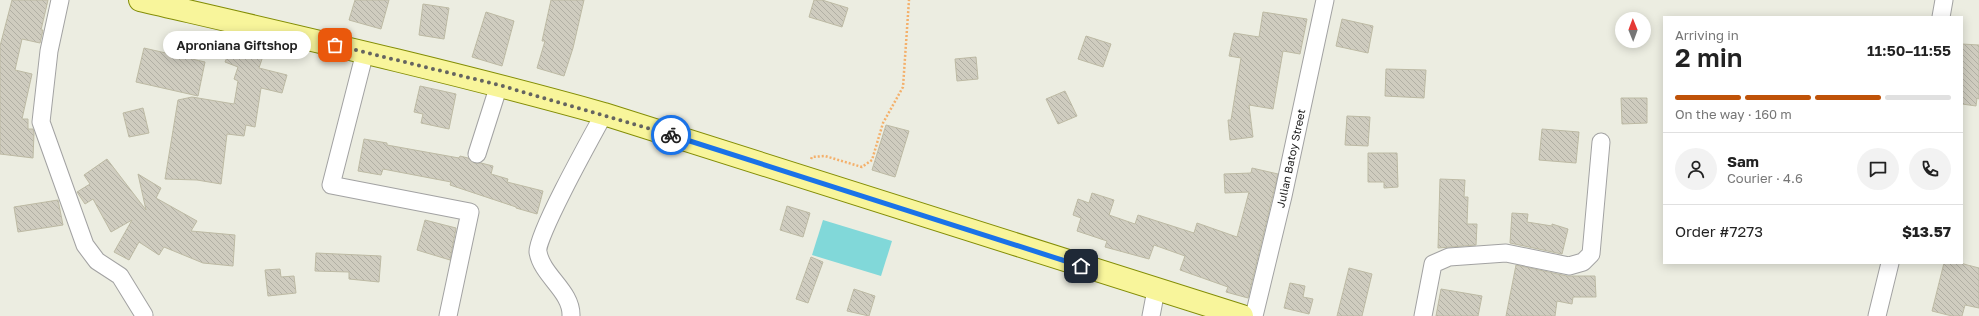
<!DOCTYPE html>
<html lang="en">
<head>
<meta charset="utf-8">
<style>
	:root { --surface:#fff; --page:#f2f2f2; --text:#222; --muted:#767676; --line:#e0e0e0; --accent:#bf5208 }
	body { margin:0; font-family:"Golos Text",sans-serif; background:var(--page); color:var(--text); height:100vh; display:flex; flex-direction:column; font-size:15px; white-space:nowrap }
	* { box-sizing:border-box; margin:0 }
	p { font-size:13px; color:var(--muted) }
	.icon { flex:none; width:22px; height:22px; fill:none; stroke:currentColor; stroke-width:2; stroke-linecap:round; stroke-linejoin:round }
	.map { position:relative; flex:1; overflow:hidden }
	.panel { position:absolute; left:1663px; top:16px; width:300px; height:248px; display:flex; flex-direction:column; background:var(--surface); border-radius:0px; box-shadow:0 2px 10px #0003 }
	.panel>* { flex:none }
	.needle { width:26px; rotate:359deg }
	.fabs { position:absolute; left:1615px; top:12px; display:grid; gap:8px }
	.fabs a { display:grid; place-items:center; width:36px; height:36px; border-radius:50%; background:var(--surface); box-shadow:0 2px 10px #0003; font-size:20px }
	.pin { position:absolute; display:grid; place-items:center; width:34px; height:34px; color:#fff; margin:-17px; border-radius:8px; box-shadow:0 2px 6px #0006 }
	.courier { position:absolute; display:grid; place-items:center; width:40px; height:40px; margin:-20px; border:3px solid #1a73e8; border-radius:50%; background:#fff; color:#222; box-shadow:0 1px 5px #0007 }
	.bubble { position:absolute; height:28px; border-radius:14px; background:var(--surface); box-shadow:0 2px 10px #0003; font-size:13px; font-weight:600; line-height:28px; text-align:center }
	.summary em { font-style:normal; font-weight:600 }
	.summary div { display:flex; flex-direction:column-reverse }
	.summary { display:flex; align-items:center; justify-content:space-between; height:68px; padding:0 12px }
	h1 { font-size:26px; font-weight:600; line-height:30px }
	.bar { display:grid; grid-template-columns:repeat(4,1fr); gap:6px 4px; align-content:center; height:48px; padding:0 12px }
	.bar i { height:5px; border-radius:3px; background:var(--line) }
	.bar .on { background:var(--accent) }
	.bar p { grid-column:span 4 }
	.line { display:flex; align-items:center; gap:10px; padding:0 12px; border-top:1px solid var(--line) }
	.line div { flex:1 }
	.round { display:grid; place-items:center; flex:none; width:42px; height:42px; border-radius:21px; background:var(--page) }
	.map>svg:first-child { display:block }
	.pitch { fill:#81d8d9 }
	.building { fill:url(#building-back-hatch); stroke:#bdbaa4 }
	.lines { fill:none; stroke-linecap:round; stroke-linejoin:round }
	.minor-casing { stroke:#a2a2a2; stroke-width:19 }
	.major-casing { stroke:#838d06; stroke-width:24 }
	.path { stroke:#f4b06b; stroke-width:2.5; stroke-dasharray:2 2; stroke-linecap:butt }
	.minor { stroke:#fff; stroke-width:17 }
	.major { stroke:#f8f59b; stroke-width:22 }
	.done { stroke:#646460; stroke-width:4; stroke-dasharray:0 7.2 }
	.route { stroke:#1a73e8; stroke-width:5 }
	.labels { text-anchor:middle; stroke-width:3; stroke-linejoin:round; paint-order:stroke }
	.street-label { font-size:11px; fill:#1b1b1b; stroke:#fff }
</style>
</head>
<body>
<div class="map">
<svg width="1979" height="316" viewBox="0 0 1979 316">
	<defs>
		<pattern id="building-back-hatch" width="6" height="6" patternUnits="userSpaceOnUse"><rect width="6" height="6" fill="#cfccbf"/><path d="M-1 5l2 2M0 0l6 6M5-1l2 2" fill="none" stroke="#b1afa4"/></pattern>
	</defs>
	<rect width="100%" height="100%" fill="#ecede1"/>
	<polygon class="pitch" points="823,220 892,241 881,276 812,255"/>
	<g class="building">
		<polygon points="12,0 48,0 41,30 43,30 40,43 22,39 15,70 32,74 22,119 28,119 28,129 33,129 34,133 33,158 0,154 0,46"/>
		<polygon points="355,0 389,0 381,29 349,20"/>
		<polygon points="551,0 584,0 573,48 564,76 537,68 545,41 542,41"/>
		<polygon points="814,0 822,0 848,8 842,27 809,17"/>
		<polygon points="423,4 449,8 444,39 419,35"/>
		<polygon points="486,12 514,21 502,66 472,57"/>
		<polygon points="1263,12 1307,19 1300,54 1283,51 1273,109 1249,105 1253,137 1230,140 1228,120 1231,120 1241,58 1229,56 1234,33 1259,37"/>
		<polygon points="1342,19 1373,26 1368,53 1336,46"/>
		<polygon points="1086,36 1111,44 1103,67 1078,59"/>
		<polygon points="233,44 263,56 259,68 287,75 282,93 261,88 255,127 246,125 244,136 227,134 221,184 197,180 165,179 178,100 192,97 234,104 238,81 234,79 238,67 225,62"/>
		<polygon points="1962,44 1979,45 1979,99 1977,98 1976,106 1962,104"/>
		<polygon points="144,48 205,62 198,96 136,82"/>
		<polygon points="976,57 978,79 957,81 955,59"/>
		<polygon points="1386,69 1426,70 1424,98 1385,96"/>
		<polygon points="420,86 456,94 449,129 421,123 423,114 414,112"/>
		<polygon points="1065,91 1077,116 1058,124 1046,99"/>
		<polygon points="1621,98 1647,98 1647,123 1622,124"/>
		<polygon points="143,108 149,133 129,137 123,113"/>
		<polygon points="1347,116 1370,117 1368,146 1345,145"/>
		<polygon points="886,125 909,131 895,177 872,170"/>
		<polygon points="1542,129 1579,132 1576,163 1539,160"/>
		<polygon points="364,139 387,143 387,145 459,158 460,156 468,158 474,163 481,163 493,166 491,174 508,179 507,182 543,191 537,214 516,208 516,207 450,185 451,182 383,169 381,175 358,171"/>
		<polygon points="1368,153 1397,153 1398,187 1384,188 1384,182 1368,182"/>
		<polygon points="107,159 146,210 138,174 161,188 156,198 197,221 191,231 235,235 233,266 203,263 164,247 159,255 139,242 129,260 114,252 132,220 111,232 93,199 85,204 77,192 90,184 84,175"/>
		<polygon points="1252,168 1278,174 1248,298 1226,292 1228,287 1180,270 1185,256 1154,245 1149,259 1105,247 1107,241 1077,231 1081,218 1073,215 1078,199 1089,203 1092,193 1114,200 1109,215 1135,224 1138,215 1194,233 1197,223 1237,237 1249,192 1225,193 1224,174 1251,173"/>
		<polygon points="1440,179 1465,180 1464,197 1468,197 1467,224 1477,224 1476,245 1438,248"/>
		<polygon points="58,200 63,225 18,232 14,207"/>
		<polygon points="787,206 810,213 803,237 780,230"/>
		<polygon points="1512,213 1528,214 1527,222 1552,226 1552,224 1568,229 1562,254 1510,243"/>
		<polygon points="425,220 456,228 450,260 417,250"/>
		<polygon points="316,253 381,256 379,282 349,279 349,272 315,271"/>
		<polygon points="811,257 823,262 808,303 796,299"/>
		<polygon points="1944,263 1960,263 1979,268 1979,308 1965,305 1962,316 1952,316 1932,311"/>
		<polygon points="1516,265 1567,276 1595,276 1596,297 1573,297 1572,304 1557,301 1555,316 1506,316"/>
		<polygon points="1349,268 1372,274 1362,316 1337,316"/>
		<polygon points="280,269 281,277 294,276 296,293 268,296 265,270"/>
		<polygon points="1290,283 1305,286 1303,297 1313,299 1309,314 1284,308"/>
		<polygon points="854,289 875,296 869,316 847,311"/>
		<polygon points="1441,289 1482,296 1478,316 1436,316"/>
	</g>
	<g class="lines">
		<g class="minor-casing">
			<g id="minor">
				<polyline points="60,0 49,51 41,122 85,245 97,261 120,276 144,315"/>
				<polyline points="1941,17 1944,0"/>
				<polyline points="365,52 331,185 470,212 448,316"/>
				<polyline points="477,154 499,85"/>
				<path d="M571,316C572,291 542,276 538,252C535,238 593,134 604,114"/>
				<polyline points="1151,316 1156,290"/>
				<path id="s1" d="M1254,316L1283,196L1325,0"/>
				<polyline points="1423,316 1433,264 1449,257 1506,253 1569,266 1583,262 1591,254 1601,142"/>
				<polyline points="1877,316 1890,263"/>
			</g>
		</g>
		<g class="major-casing">
			<path id="major" d="M140,0C295,36 450,71 604,114L1242,316"/>
		</g>
		<polyline class="path" points="811,159 812,157 825,156 862,167 872,160 883,123 903,87 909,0"/>
		<use href="#minor" class="minor"/>
		<use href="#major" class="major"/>
	</g>
	<g class="lines">
		<polyline class="done" points="335,45 499,85 671,135"/>
		<polyline class="route" points="671,135 1081,266"/>
	</g>
	<g class="labels">
		<g class="street-label">
			<text dy="4" stroke="none"><textPath href="#s1" startOffset="162">Julian Batoy Street</textPath></text>
		</g>
	</g>
</svg>
<div class="fabs">
<a><svg class="needle" viewBox="-14 -14 28 28"><path d="M0-13l5 13h-10z" fill="#e53935"/><path d="M0 13l5-13h-10z" fill="#767676"/></svg></a>
</div>
<div class="pin" style="left:335px;top:45px;background:#ea580c"><svg class="icon" aria-label="bag" viewBox="0 0 24 24"><path d="M5 8h14l-1 12H6zM9 8a3 3 0 0 1 6 0"/></svg></div>
<div class="pin" style="left:1081px;top:266px;background:#1f2937"><svg class="icon" aria-label="home" viewBox="0 0 24 24"><path d="M3 11l9-7 9 7M6 9v11h12V9"/></svg></div>
<div class="courier" style="left:671px;top:135px"><svg class="icon" aria-label="bike" viewBox="0 0 24 24"><circle cx="6" cy="16" r="4"/><circle cx="18" cy="16" r="4"/><path d="M6 16l4-8h5l3 8M10 8l3 8H6M13 5h3"/></svg></div>
<div class="bubble" style="left:163px;top:31px;width:148px">Aproniana Giftshop</div>
<section class="panel">
<div class="summary"><div><h1>2 min</h1><p>Arriving in</p></div><em>11:50–11:55</em></div>
<div class="bar"><i class="on"></i><i class="on"></i><i class="on"></i><i></i><p>On the way · 160 m</p></div>
<div class="line" style="height:72px"><a class="round"><svg class="icon" aria-label="person" viewBox="0 0 24 24"><circle cx="12" cy="8" r="4"/><path d="M4 21q1-7 8-7t8 7"/></svg></a><div><b>Sam</b><p>Courier · 4.6</p></div><a class="round"><svg class="icon" aria-label="chat" viewBox="0 0 24 24"><path d="M4 5h16v11H9l-5 4z"/></svg></a><a class="round"><svg class="icon" aria-label="phone" viewBox="0 0 24 24"><path d="M5 4h4l2 5-3 2q2 4 5 5l2-3 5 2v4C11 20 4 13 5 4z"/></svg></a></div>
<div class="line" style="height:52px"><div>Order #7273</div><b>$13.57</b></div>
</section>
</div>
</body>
</html>
